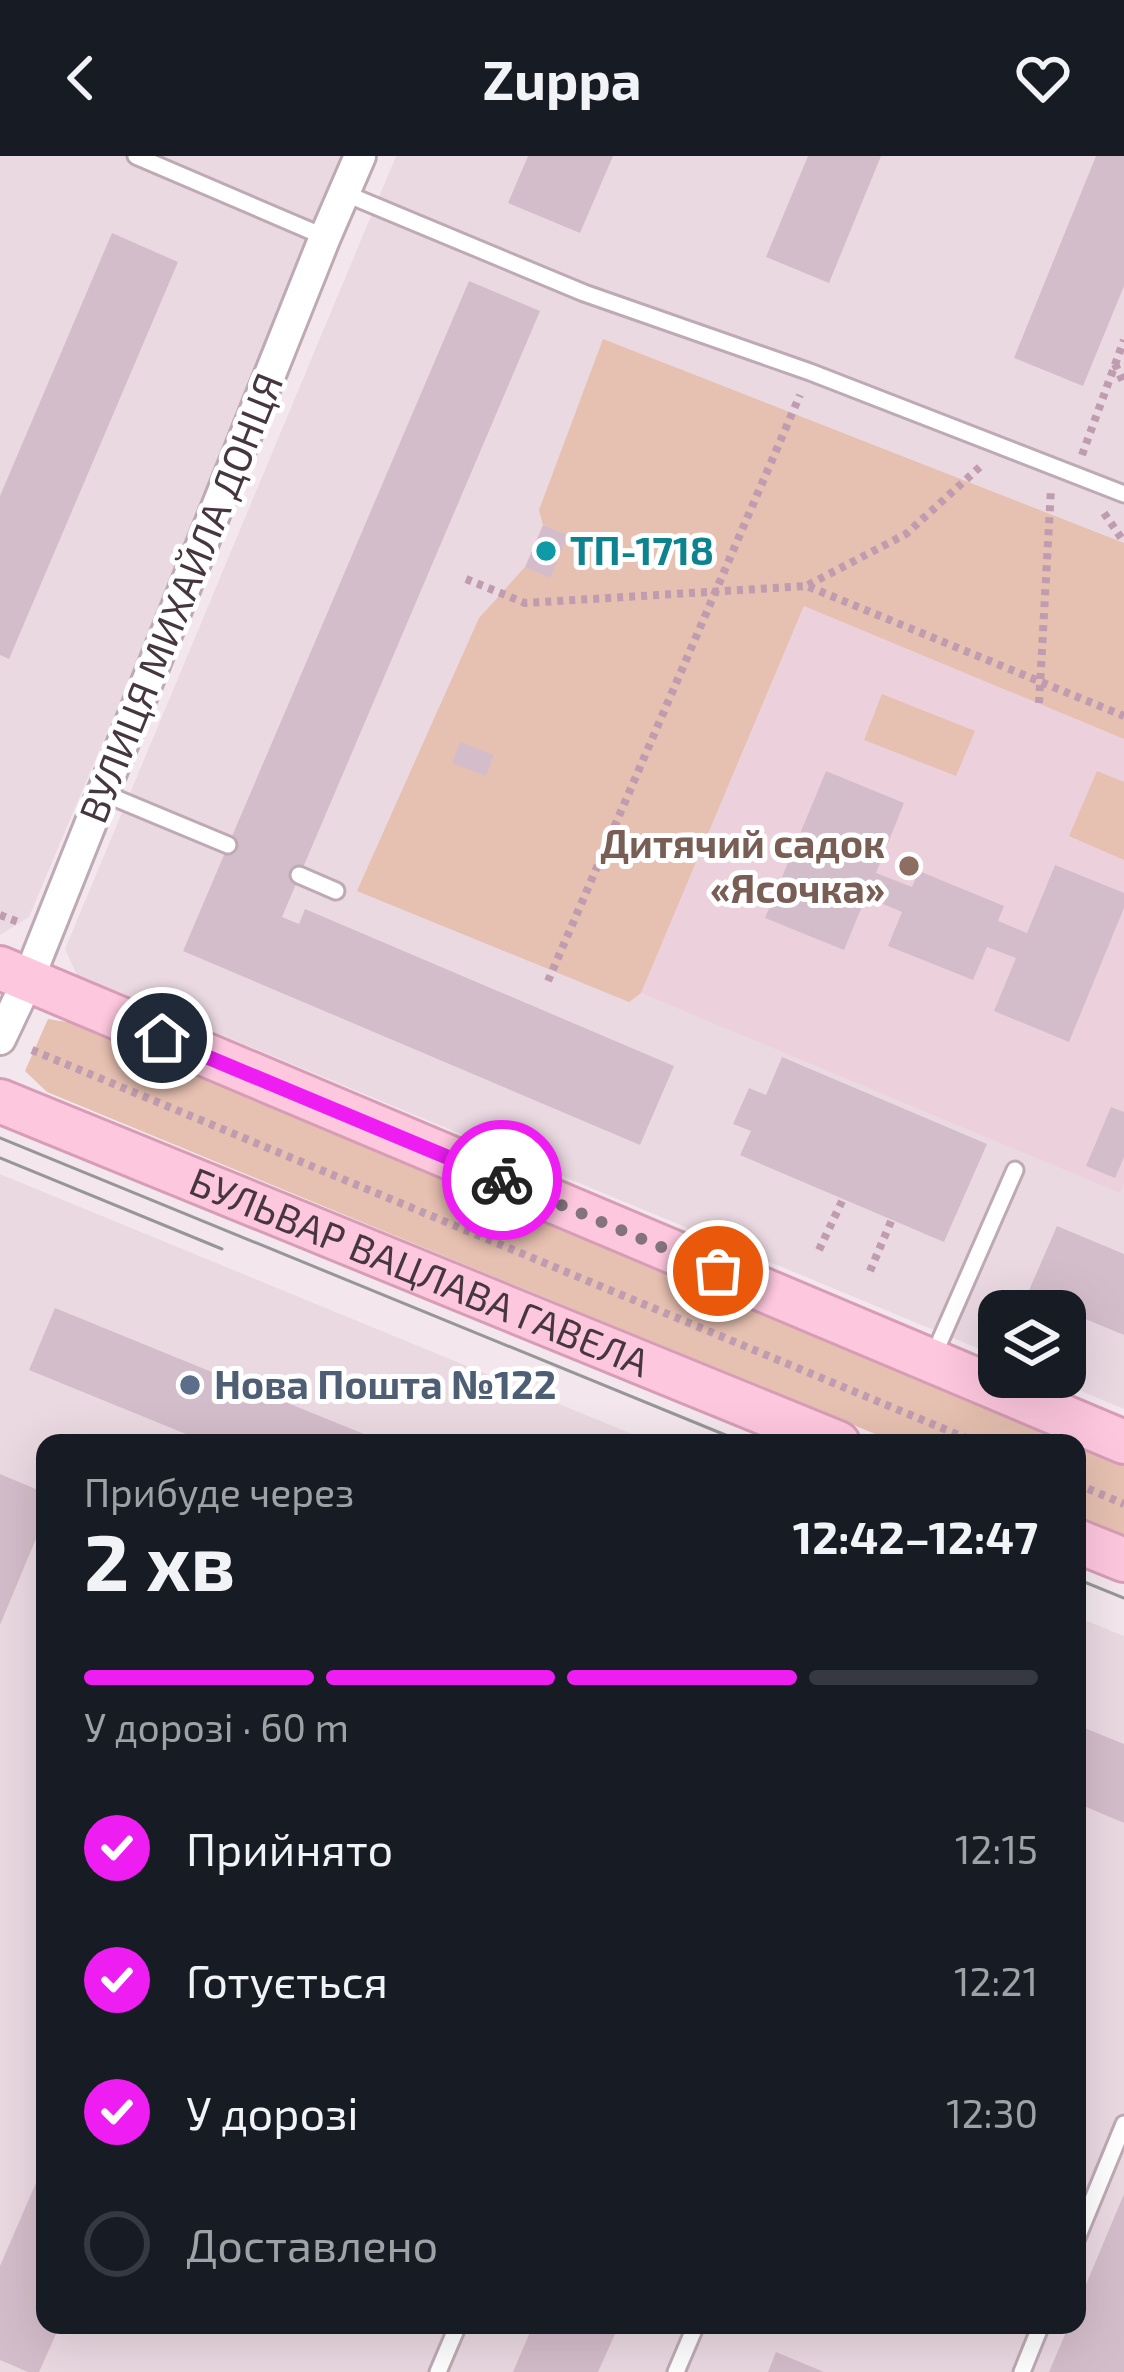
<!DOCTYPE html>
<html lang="uk">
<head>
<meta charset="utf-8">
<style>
	:root { --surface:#171b24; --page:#242831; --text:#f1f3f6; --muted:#9ea1a6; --line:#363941; --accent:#ee1ef3 }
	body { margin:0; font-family:"Exo 2",sans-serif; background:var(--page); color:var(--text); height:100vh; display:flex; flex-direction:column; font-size:45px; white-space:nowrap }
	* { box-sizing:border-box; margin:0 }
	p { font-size:39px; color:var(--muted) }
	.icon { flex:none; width:66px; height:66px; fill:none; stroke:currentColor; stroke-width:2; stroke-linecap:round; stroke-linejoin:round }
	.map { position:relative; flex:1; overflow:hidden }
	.drawer { position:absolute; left:36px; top:1278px; width:1050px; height:900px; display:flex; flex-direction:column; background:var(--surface); border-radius:24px; box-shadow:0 12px 48px #0002 }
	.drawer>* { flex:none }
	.controls { position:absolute; left:978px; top:1134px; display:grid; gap:24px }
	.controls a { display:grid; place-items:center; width:108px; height:108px; border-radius:24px; background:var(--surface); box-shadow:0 12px 48px #0002; font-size:60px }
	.pin { position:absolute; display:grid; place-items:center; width:102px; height:102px; color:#fff; margin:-51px; border:6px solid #fff; border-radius:50%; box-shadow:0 3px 12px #0007 }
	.courier { position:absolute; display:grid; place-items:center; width:120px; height:120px; margin:-60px; border:9px solid #ee1ef3; border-radius:50%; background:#fff; color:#222; box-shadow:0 3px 15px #0007 }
	.overview em { font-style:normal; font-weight:700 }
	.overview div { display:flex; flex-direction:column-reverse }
	.overview { display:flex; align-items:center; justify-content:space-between; height:204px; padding:0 48px }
	h1 { font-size:78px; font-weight:700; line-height:90px }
	.bar { display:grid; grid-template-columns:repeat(4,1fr); gap:18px 12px; align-content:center; height:144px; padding:0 48px }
	.bar i { height:15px; border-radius:9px; background:var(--line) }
	.bar .current { background:var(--accent) }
	.bar p { grid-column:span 4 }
	ol { padding:0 48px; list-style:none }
	li { display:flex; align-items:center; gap:36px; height:132px }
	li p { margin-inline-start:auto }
	li .icon { padding:12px; border-radius:50%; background:var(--accent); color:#fff; stroke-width:4 }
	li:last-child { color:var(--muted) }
	li i { width:66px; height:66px; border:6px solid var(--line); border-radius:50% }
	header { display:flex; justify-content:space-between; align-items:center; height:156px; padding:0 48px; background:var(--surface); font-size:54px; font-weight:700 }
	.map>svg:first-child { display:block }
	.residential { fill:#ebd9e2 }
	.education { fill:#ecd1dd }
	.green { fill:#e6c0b1 }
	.building { fill:#d4bdca }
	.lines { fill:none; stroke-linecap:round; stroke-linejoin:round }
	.lane-casing { stroke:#beaab5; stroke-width:21 }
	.street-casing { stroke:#beaab5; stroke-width:36 }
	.secondary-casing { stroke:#d79db6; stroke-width:48 }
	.path { stroke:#bf9caf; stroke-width:8; stroke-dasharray:6 6; stroke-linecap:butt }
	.lane { stroke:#fff; stroke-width:15 }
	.street { stroke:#fff; stroke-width:30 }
	.secondary { stroke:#fdc7de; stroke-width:42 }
	.tram { stroke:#969696; stroke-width:3 }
	.done { stroke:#83747c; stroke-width:12; stroke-dasharray:0 21.6 }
	.route { stroke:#ee1ef3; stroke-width:15 }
	.culture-dot { fill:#0f9aa8; stroke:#fff; stroke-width:4.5 }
	.education-dot { fill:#8d6e63; stroke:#fff; stroke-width:4.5 }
	.service-dot { fill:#5c6f8a; stroke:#fff; stroke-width:4.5 }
	.labels { text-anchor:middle; stroke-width:10; stroke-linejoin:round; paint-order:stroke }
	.culture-label { font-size:39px; font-weight:bold; fill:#0d838f; stroke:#fff; text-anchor:start }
	.street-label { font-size:39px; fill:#46363f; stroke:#fff }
	.education-label { font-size:39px; font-weight:bold; fill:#785e54; stroke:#fff; text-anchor:end }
	.service-label { font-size:39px; font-weight:bold; fill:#4e5e75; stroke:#fff; text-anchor:start }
</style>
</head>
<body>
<header><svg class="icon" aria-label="back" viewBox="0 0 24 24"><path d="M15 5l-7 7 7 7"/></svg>Zuppa<svg class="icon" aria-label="heart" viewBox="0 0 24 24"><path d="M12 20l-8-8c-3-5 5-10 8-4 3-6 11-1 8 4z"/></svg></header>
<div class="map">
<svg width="1124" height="2216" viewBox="0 0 1124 2216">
	<rect width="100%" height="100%" fill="#f3e7ed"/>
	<g class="residential">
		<polygon points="0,0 350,0 29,761 0,779"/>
		<polygon points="396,0 1124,0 1124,1253 1047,1221 1065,1221 1065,1155 999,1155 999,1201 77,819 65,793"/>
		<polygon points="0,1018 654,1287 45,1287 45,2169 1077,2169 1077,1461 1124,1480 1124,2216 0,2216"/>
	</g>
	<polygon class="education" points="805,449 1124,583 1124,1028 1120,1037 641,837"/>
	<g class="green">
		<polygon points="603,183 1124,387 1124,583 804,450 641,837 629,846 357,735 479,462 525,411 549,421 568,379 543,369 539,354"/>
		<polygon points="882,538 975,575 956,620 864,584"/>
		<polygon points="1097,615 1124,626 1124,704 1069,680"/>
		<polygon points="48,863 79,868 1124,1300 1124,1380 1077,1361 1077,1287 897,1287 47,936 25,915"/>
	</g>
	<g class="building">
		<polygon points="528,0 613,0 580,77 508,47"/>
		<polygon points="808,0 881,0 829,127 766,101"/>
		<polygon points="1096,0 1124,0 1124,130 1083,230 1014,202"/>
		<polygon points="112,77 178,106 9,503 0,499 0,340"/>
		<polygon points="469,125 540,155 282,761 299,768 305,753 674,910 640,989 183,795"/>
		<polygon points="543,369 568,379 550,422 525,411"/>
		<polygon points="460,586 494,599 486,620 452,607"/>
		<polygon points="826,615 904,647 876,717 912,731 919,715 1004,750 998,765 1027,777 1055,709 1124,737 1124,752 1069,886 994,855 1016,802 987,791 973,824 888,790 902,756 866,741 844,794 765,762"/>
		<polygon points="782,901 987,988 944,1086 740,999 751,975 733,968 749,932 766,939"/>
		<polygon points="1111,951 1124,956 1124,1001 1115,1022 1086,1010"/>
		<polygon points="1057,1070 1124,1098 1124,1179 1027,1139"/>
		<polygon points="55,1152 386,1287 208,1287 29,1214"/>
		<polygon points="0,1318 45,1337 45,1361 0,1469"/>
		<polygon points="1077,1569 1124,1588 1124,1667 1077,1647"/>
		<polygon points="45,2006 45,2169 60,2169 39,2216 28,2216 0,2204 0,2110"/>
		<polygon points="1124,2038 1124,2216 1049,2216 1069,2169 1077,2169 1077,2150"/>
		<polygon points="533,2169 619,2169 598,2216 513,2216"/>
		<polygon points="776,2196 824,2216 768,2216"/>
	</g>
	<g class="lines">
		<g class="lane-casing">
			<g id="lane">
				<polyline points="136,0 325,81"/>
				<polyline points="344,37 584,137 810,216 1124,338"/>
				<polyline points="103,637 228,689"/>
				<polyline points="299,719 336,735"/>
				<polyline points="932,1203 1015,1014"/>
				<polyline points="1077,2082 1124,1968"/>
				<polyline points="438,2216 458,2169"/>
				<polyline points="676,2216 696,2169"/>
				<polyline points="1022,2216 1041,2169"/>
			</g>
		</g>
		<g class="street-casing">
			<polyline id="street" points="0,883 28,824 325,81 360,0"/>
		</g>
		<g class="secondary-casing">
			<g id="secondary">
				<polyline points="0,812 1124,1286"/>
				<path id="s1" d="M0,945L838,1287"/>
				<polyline points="1077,1385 1124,1404"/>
			</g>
		</g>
		<g class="path">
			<polyline points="1115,208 1124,228"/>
			<polyline points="1082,299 1124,184"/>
			<polyline points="1104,357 1124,386"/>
			<polyline points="466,423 525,447 807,430 1124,560"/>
			<polyline points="808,429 906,378 982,309"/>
			<polyline points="1039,547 1051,333"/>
			<polyline points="0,759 21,767"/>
			<polyline points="548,825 800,239"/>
			<polyline points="32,894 978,1287"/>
			<polyline points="819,1094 843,1043"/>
			<polyline points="870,1115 892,1063"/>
			<polyline points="1077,1328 1124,1348"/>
		</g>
		<use href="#lane" class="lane"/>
		<use href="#street" class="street"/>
		<use href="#secondary" class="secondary"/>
		<g class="tram">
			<polyline points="0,982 745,1287"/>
			<polyline points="0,1002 222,1093"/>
			<polyline points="1077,1423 1124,1442"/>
		</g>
	</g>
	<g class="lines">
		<polyline class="done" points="502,1024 718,1115"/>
		<polyline class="route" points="162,882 502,1024"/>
	</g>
	<circle class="culture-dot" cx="546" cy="395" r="12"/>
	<circle class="education-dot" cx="909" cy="710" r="12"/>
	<circle class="service-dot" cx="190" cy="1229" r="12"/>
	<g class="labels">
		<g class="culture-label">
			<text x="570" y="409">ТП-1718</text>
		</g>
		<g class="street-label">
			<text transform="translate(181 442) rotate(-68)" y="14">ВУЛИЦЯ МИХАЙЛА ДОНЦЯ</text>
			<text dy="14" stroke="none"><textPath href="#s1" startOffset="453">БУЛЬВАР ВАЦЛАВА ГАВЕЛА</textPath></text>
		</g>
		<g class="education-label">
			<text x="885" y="702">Дитячий садок<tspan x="885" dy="45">«Ясочка»</tspan></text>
		</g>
		<g class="service-label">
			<text x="214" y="1243">Нова Пошта №122</text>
		</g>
	</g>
</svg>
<div class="controls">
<a><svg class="icon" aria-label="layers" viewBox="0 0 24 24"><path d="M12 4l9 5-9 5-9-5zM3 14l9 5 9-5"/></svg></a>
</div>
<div class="pin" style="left:718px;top:1115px;background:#ea580c"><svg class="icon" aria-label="bag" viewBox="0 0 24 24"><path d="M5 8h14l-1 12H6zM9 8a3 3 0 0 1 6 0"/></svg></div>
<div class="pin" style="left:162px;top:882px;background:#1f2937"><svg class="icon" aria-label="home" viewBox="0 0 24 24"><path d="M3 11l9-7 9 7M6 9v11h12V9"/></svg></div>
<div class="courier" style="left:502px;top:1024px"><svg class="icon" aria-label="bike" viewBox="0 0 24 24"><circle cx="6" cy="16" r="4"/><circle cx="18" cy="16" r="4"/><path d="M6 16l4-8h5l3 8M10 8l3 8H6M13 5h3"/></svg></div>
<section class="drawer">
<div class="overview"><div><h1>2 хв</h1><p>Прибуде через</p></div><em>12:42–12:47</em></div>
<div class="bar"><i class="current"></i><i class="current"></i><i class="current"></i><i></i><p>У дорозі · 60 m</p></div>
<ol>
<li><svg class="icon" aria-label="check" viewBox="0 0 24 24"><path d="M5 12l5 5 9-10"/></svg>Прийнято<p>12:15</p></li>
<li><svg class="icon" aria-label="check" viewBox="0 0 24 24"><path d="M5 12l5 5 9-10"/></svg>Готується<p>12:21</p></li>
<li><svg class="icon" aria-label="check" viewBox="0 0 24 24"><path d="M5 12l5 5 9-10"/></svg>У дорозі<p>12:30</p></li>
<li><i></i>Доставлено</li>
</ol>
</section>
</div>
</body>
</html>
